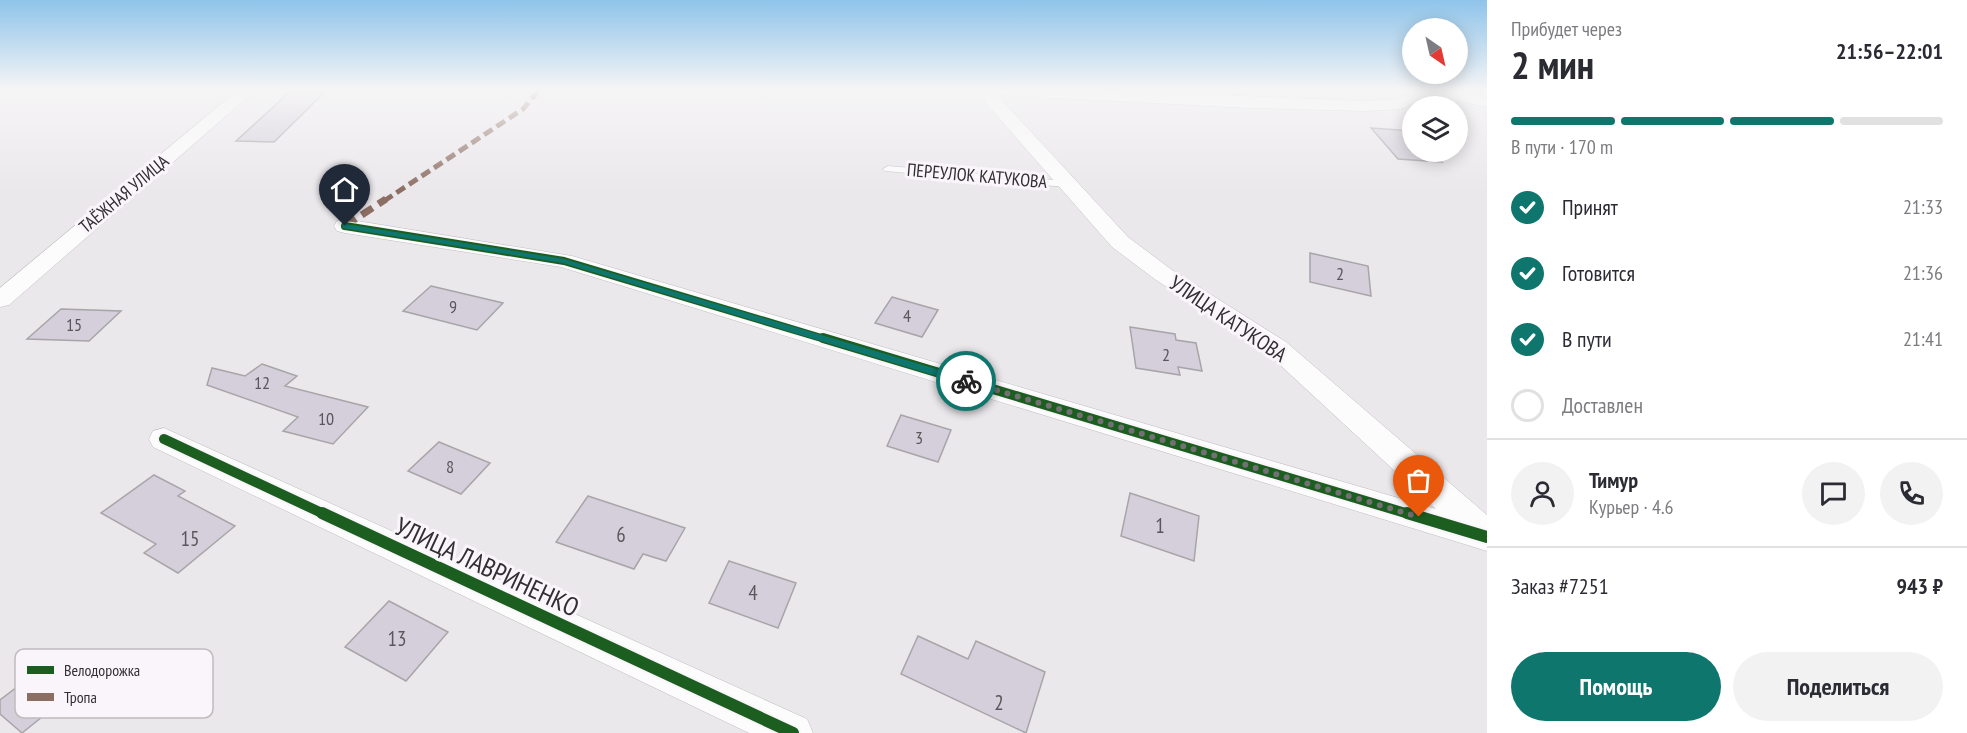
<!DOCTYPE html>
<html lang="ru">
<head>
<meta charset="utf-8">
<style>
	:root { --surface:#fff; --page:#f2f2f3; --text:#2b2b33; --muted:#7c7c81; --line:#e1e1e2; --accent:#0f766e }
	body { margin:0; font-family:"PT Sans Narrow",sans-serif; background:var(--page); color:var(--text); height:100vh; display:flex; flex-direction:column; font-size:22px; white-space:nowrap }
	* { box-sizing:border-box; margin:0 }
	p { font-size:20px; color:var(--muted) }
	.icon { flex:none; width:33px; height:33px; fill:none; stroke:currentColor; stroke-width:2; stroke-linecap:round; stroke-linejoin:round }
	.map { position:relative; flex:1; overflow:hidden }
	.sheet { display:flex; flex-direction:column; background:var(--surface); width:480px }
	.sheet>* { flex:none }
	.needle { width:39px; rotate:146deg }
	.buttons { position:absolute; left:1402px; top:18px; display:grid; gap:12px }
	.buttons a { display:grid; place-items:center; width:66px; height:66px; border-radius:50%; background:var(--surface); box-shadow:0 3px 15px #0003; font-size:30px }
	.pin { position:absolute; display:grid; place-items:center; width:51px; height:51px; color:#fff; margin:-62px -26px; border-radius:50% 50% 50% 0; rotate:-45deg; box-shadow:0 0 6px #0007 }
	.pin .icon { rotate:45deg }
	.courier { position:absolute; display:grid; place-items:center; width:60px; height:60px; margin:-30px; border:4px solid #0f766e; border-radius:50%; background:#fff; color:#222; box-shadow:0 2px 8px #0007 }
	.overview em { font-style:normal; font-weight:700 }
	.overview div { display:flex; flex-direction:column-reverse }
	.overview { display:flex; align-items:center; justify-content:space-between; height:102px; padding:0 24px }
	h1 { font-size:39px; font-weight:700; line-height:45px }
	.bar { display:grid; grid-template-columns:repeat(4,1fr); gap:9px 6px; align-content:center; height:72px; padding:0 24px }
	.bar i { height:8px; border-radius:4px; background:var(--line) }
	.bar .on { background:var(--accent) }
	.bar p { grid-column:span 4 }
	.line { display:flex; align-items:center; gap:15px; padding:0 24px; border-top:2px solid var(--line) }
	.line div { flex:1 }
	.round { display:grid; place-items:center; flex:none; width:63px; height:63px; border-radius:32px; background:var(--page) }
	ol { padding:0 24px; list-style:none }
	li { display:flex; align-items:center; gap:18px; height:66px }
	li p { margin-inline-start:auto }
	li .icon { padding:6px; border-radius:50%; background:var(--accent); color:#fff; stroke-width:4 }
	li:last-child { color:var(--muted) }
	li i { width:33px; height:33px; border:3px solid var(--line); border-radius:50% }
	.button { display:flex; gap:12px; margin-top:auto; padding:12px 24px }
	.button a { flex:1; height:69px; border-radius:36px; background:var(--accent); color:#fff; font-size:24px; font-weight:700; line-height:69px; text-align:center }
	.button a+a { background:var(--page); color:var(--text) }
	main { display:flex; flex:1; min-height:0 }
	.map>svg:first-child { display:block }
	.building { fill:#d4cfdb; stroke:#a7a5a8; stroke-width:1.5 }
	.lines { fill:none; stroke-linecap:round; stroke-linejoin:round }
	.lane-casing { stroke:#c0bdc0; stroke-width:1 }
	.street-casing { stroke:#c0bdc0; stroke-width:1 }
	.lane { fill:#fcfcfc; fill-rule:evenodd }
	.street { fill:#fcfcfc; fill-rule:evenodd }
	.quiet-far1 { stroke:#8d6e63; stroke-width:5; stroke-dasharray:10 5; stroke-linecap:butt }
	.quiet { stroke:#8d6e63; stroke-width:7; stroke-dasharray:13 7; stroke-linecap:butt }
	.cycleway-far2-casing { stroke:#faf5fa; stroke-width:10 }
	.cycleway-far1-casing { stroke:#faf5fa; stroke-width:14 }
	.cycleway-casing { stroke:#faf5fa; stroke-width:16 }
	.cycleway-far2 { stroke:#1b5e20; stroke-width:8 }
	.cycleway-far1 { stroke:#1b5e20; stroke-width:10 }
	.cycleway { stroke:#1b5e20; stroke-width:12 }
	.route { fill:#0f766e }
	.done { stroke:#727072; stroke-width:6; stroke-dasharray:0 10.8 }
	.labels { text-anchor:middle; stroke-width:6; stroke-linejoin:round; paint-order:stroke }
	.far-street-label { font-size:18px; fill:#312f31; stroke:#faf5fa }
	.number-label { font-size:18px; fill:#5a575c }
	.street-label { font-size:21px; fill:#312f31; stroke:#faf5fa }
	.near-number-label { font-size:21px; fill:#5a575c }
	.near-street-label { font-size:26px; fill:#312f31; stroke:#faf5fa }
	.key { fill:#faf5fa; stroke:#bebabe; stroke-width:1.5 }
	.key-label { font-size:16px; fill:#312f31 }
</style>
</head>
<body>
<main>
<div class="map">
<svg width="1487" height="733" viewBox="0 0 1487 733">
	<rect width="100%" height="100%" fill="#ebe8ec"/>
	<g class="building">
		<polygon points="292,90 326,91 274,142 236,141"/>
		<polygon points="1371,128 1413,131 1413,152 1432,152 1442,162 1398,159"/>
		<polygon points="1310,253 1368,266 1371,296 1310,282"/>
		<polygon points="431,286 503,303 477,330 403,311"/>
		<polygon points="892,297 938,310 922,337 875,323"/>
		<polygon points="61,309 121,311 89,341 27,339"/>
		<polygon points="1130,327 1175,334 1176,340 1196,343 1202,371 1178,367 1180,375 1136,368"/>
		<polygon points="262,364 297,376 285,386 368,407 333,444 283,431 298,417 207,385 212,368 245,376"/>
		<polygon points="901,415 951,430 938,462 887,446"/>
		<polygon points="439,442 490,463 461,494 408,471"/>
		<polygon points="154,475 185,491 178,496 235,526 178,573 144,553 156,544 101,513"/>
		<polygon points="1130,493 1199,516 1194,561 1121,536"/>
		<polygon points="588,496 685,528 666,561 643,554 634,569 556,542"/>
		<polygon points="729,561 796,583 778,628 709,603"/>
		<polygon points="389,601 448,632 406,681 345,647"/>
		<polygon points="918,636 968,659 976,641 1045,672 1026,733 901,674"/>
		<polygon points="63,652 93,676 22,733 0,714 0,700"/>
	</g>
	<g class="lines">
		<g class="lane-casing">
			<polygon id="lane" points="888,166 1066,181 1071,184 1066,187 885,171 883,169"/>
		</g>
		<g class="street-casing">
			<g id="street">
				<polygon points="239,89 257,89 9,305 0,307 0,288"/>
				<polygon points="965,89 1066,89 1364,101 1398,99 1421,89 1444,89 1487,97 1487,107 1432,96 1401,109 1364,111 1250,108 997,95 1128,237 1172,270 1286,342 1487,515 1487,551 561,267 345,233 337,231 334,226 337,221 345,219 572,256 1436,509 1268,354 1156,280 1112,247 978,94 967,93"/>
				<polygon points="164,428 807,719 813,733 749,733 153,447 149,439 153,431"/>
			</g>
		</g>
		<use href="#lane" class="lane"/>
		<use href="#street" class="street"/>
		<polyline class="quiet-far1" points="384,201 523,109 540,89"/>
		<polyline class="quiet" points="345,226 386,199"/>
		<g class="cycleway-far2-casing">
			<polyline id="cycleway-far2" points="345,226 564,261 828,340"/>
		</g>
		<g class="cycleway-far1-casing">
			<g id="cycleway-far1">
				<polyline points="823,338 1412,515"/>
				<polyline points="164,439 326,515"/>
			</g>
		</g>
		<g class="cycleway-casing">
			<g id="cycleway">
				<polyline points="322,513 793,733"/>
				<polyline points="1407,513 1487,537"/>
			</g>
		</g>
		<use href="#cycleway-far2" class="cycleway-far2"/>
		<use href="#cycleway-far1" class="cycleway-far1"/>
		<use href="#cycleway" class="cycleway"/>
	</g>
	<linearGradient id="sky" x2="0" y2="1"><stop stop-color="#8fc4ea"/><stop offset="0.47" stop-color="#f6f5f6"/><stop offset="1" stop-color="#f6f5f6" stop-opacity="0"/></linearGradient>
	<rect width="1487" height="191" fill="url(#sky)"/>
	<polygon class="route" points="345,224 564,259 970,379 971,381 970,384 963,384 563,263 342,228 342,225"/>
	<g class="lines">
		<polyline class="done" points="966,381 1419,517"/>
	</g>
	<g class="labels">
		<g class="far-street-label">
			<text transform="translate(977 176) rotate(5)" y="6">ПЕРЕУЛОК КАТУКОВА</text>
			<text transform="translate(124 194) rotate(-40)" y="6">ТАЁЖНАЯ УЛИЦА</text>
		</g>
		<g class="number-label">
			<text x="1340" y="280">2</text>
			<text x="453" y="313">9</text>
			<text x="907" y="322">4</text>
			<text x="74" y="331">15</text>
			<text x="1166" y="361">2</text>
			<text x="262" y="389">12</text>
			<text x="326" y="425">10</text>
			<text x="919" y="444">3</text>
			<text x="450" y="473">8</text>
		</g>
		<g class="street-label">
			<text transform="translate(1228 319) rotate(34)" y="7">УЛИЦА КАТУКОВА</text>
		</g>
		<g class="near-number-label">
			<text x="1160" y="533">1</text>
			<text x="621" y="542">6</text>
			<text x="190" y="546">15</text>
			<text x="753" y="600">4</text>
			<text x="397" y="646">13</text>
			<text x="999" y="710">2</text>
		</g>
		<g class="near-street-label">
			<text transform="translate(487 567) rotate(25)" y="9">УЛИЦА ЛАВРИНЕНКО</text>
		</g>
	</g>
	<rect x="15" y="649" width="198" height="69" rx="9" class="key"/>
	<rect x="27" y="666" width="27" height="8" fill="#1b5e20"/>
	<rect x="27" y="693" width="27" height="8" fill="#8d6e63"/>
	<g class="key-label">
		<text x="64" y="676">Велодорожка</text>
		<text x="64" y="703">Тропа</text>
	</g>
</svg>
<div class="buttons">
<a><svg class="needle" viewBox="-14 -14 28 28"><path d="M0-13l5 13h-10z" fill="#e53935"/><path d="M0 13l5-13h-10z" fill="#7c7c81"/></svg></a>
<a><svg class="icon" aria-label="layers" viewBox="0 0 24 24"><path d="M12 4l9 5-9 5-9-5zM3 14l9 5 9-5"/></svg></a>
</div>
<div class="pin" style="left:1419px;top:517px;background:#ea580c"><svg class="icon" aria-label="bag" viewBox="0 0 24 24"><path d="M5 8h14l-1 12H6zM9 8a3 3 0 0 1 6 0"/></svg></div>
<div class="pin" style="left:345px;top:226px;background:#1f2937"><svg class="icon" aria-label="home" viewBox="0 0 24 24"><path d="M3 11l9-7 9 7M6 9v11h12V9"/></svg></div>
<div class="courier" style="left:966px;top:381px"><svg class="icon" aria-label="bike" viewBox="0 0 24 24"><circle cx="6" cy="16" r="4"/><circle cx="18" cy="16" r="4"/><path d="M6 16l4-8h5l3 8M10 8l3 8H6M13 5h3"/></svg></div>
</div>
<section class="sheet">
<div class="overview"><div><h1>2 мин</h1><p>Прибудет через</p></div><em>21:56–22:01</em></div>
<div class="bar"><i class="on"></i><i class="on"></i><i class="on"></i><i></i><p>В пути · 170 m</p></div>
<ol>
<li><svg class="icon" aria-label="check" viewBox="0 0 24 24"><path d="M5 12l5 5 9-10"/></svg>Принят<p>21:33</p></li>
<li><svg class="icon" aria-label="check" viewBox="0 0 24 24"><path d="M5 12l5 5 9-10"/></svg>Готовится<p>21:36</p></li>
<li><svg class="icon" aria-label="check" viewBox="0 0 24 24"><path d="M5 12l5 5 9-10"/></svg>В пути<p>21:41</p></li>
<li><i></i>Доставлен</li>
</ol>
<div class="line" style="height:108px"><a class="round"><svg class="icon" aria-label="person" viewBox="0 0 24 24"><circle cx="12" cy="8" r="4"/><path d="M4 21q1-7 8-7t8 7"/></svg></a><div><b>Тимур</b><p>Курьер · 4.6</p></div><a class="round"><svg class="icon" aria-label="chat" viewBox="0 0 24 24"><path d="M4 5h16v11H9l-5 4z"/></svg></a><a class="round"><svg class="icon" aria-label="phone" viewBox="0 0 24 24"><path d="M5 4h4l2 5-3 2q2 4 5 5l2-3 5 2v4C11 20 4 13 5 4z"/></svg></a></div>
<div class="line" style="height:78px"><div>Заказ #7251</div><b>943 ₽</b></div>
<div class="button"><a>Помощь</a><a>Поделиться</a></div>
</section>
</main>
</body>
</html>
